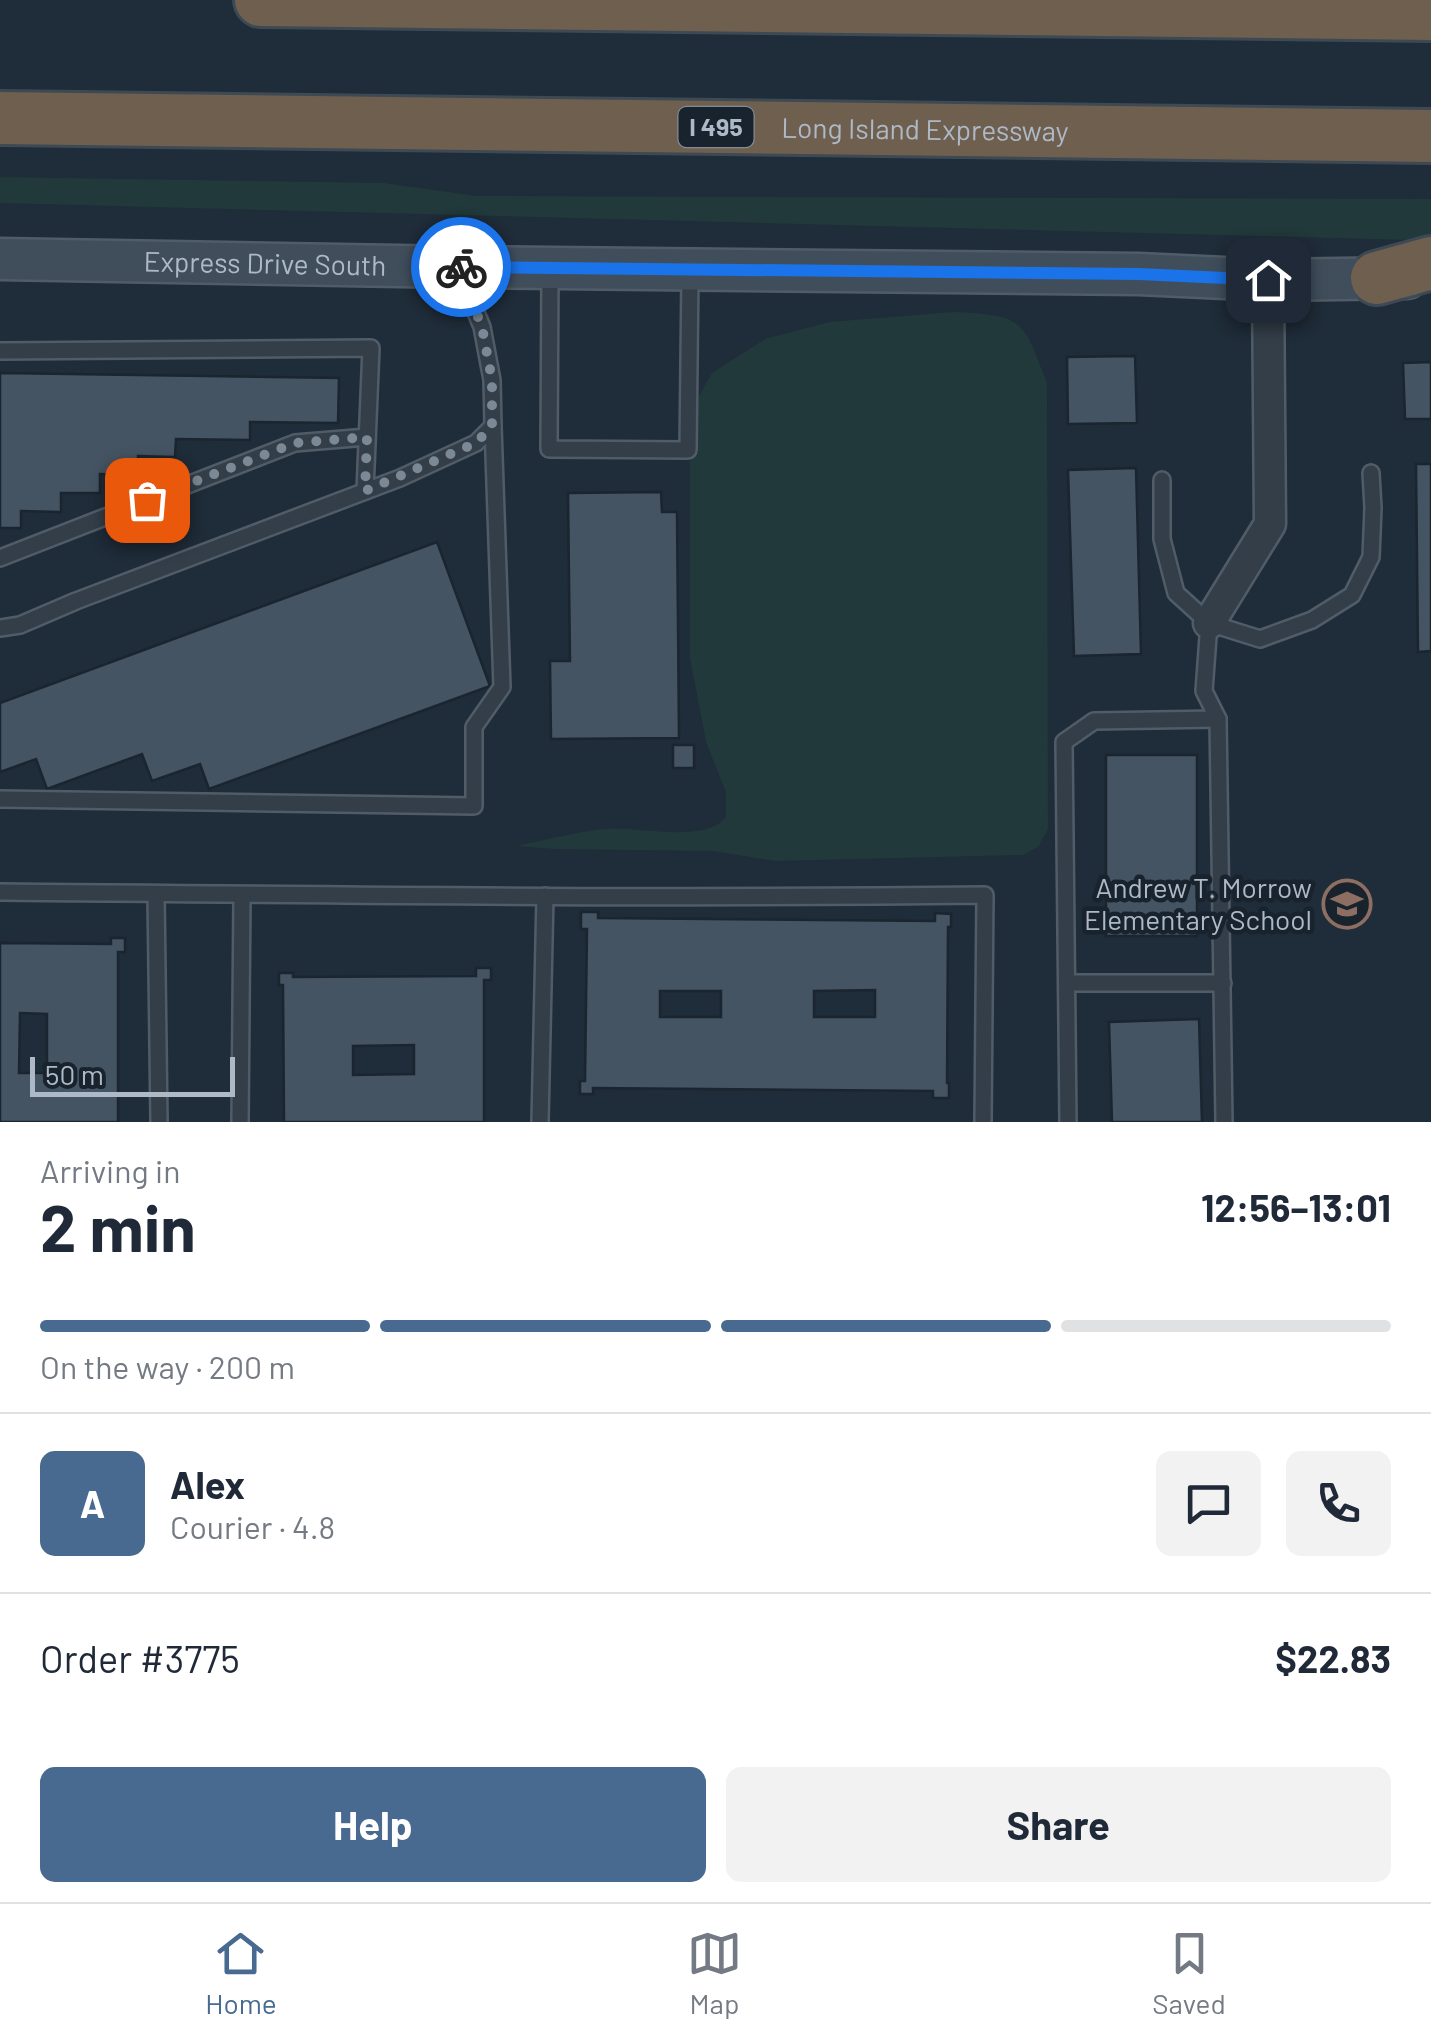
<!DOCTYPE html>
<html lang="en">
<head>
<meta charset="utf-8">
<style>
	:root { --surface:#fff; --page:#f2f2f3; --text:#1f2937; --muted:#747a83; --line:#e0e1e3; --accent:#486a90 }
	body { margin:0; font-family:Barlow,sans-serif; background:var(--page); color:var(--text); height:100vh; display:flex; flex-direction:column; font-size:38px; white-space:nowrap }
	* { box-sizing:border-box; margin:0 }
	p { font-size:32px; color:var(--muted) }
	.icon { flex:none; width:55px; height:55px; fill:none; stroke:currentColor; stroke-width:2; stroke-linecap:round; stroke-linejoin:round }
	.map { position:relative; height:1122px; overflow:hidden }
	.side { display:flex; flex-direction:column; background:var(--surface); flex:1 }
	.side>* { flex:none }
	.scale { position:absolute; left:30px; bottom:25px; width:205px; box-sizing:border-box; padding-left:10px; border:5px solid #adb9c6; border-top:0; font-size:28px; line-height:35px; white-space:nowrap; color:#adb9c6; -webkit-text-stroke:8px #18232d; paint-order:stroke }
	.pin { position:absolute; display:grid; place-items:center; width:85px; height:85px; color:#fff; margin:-42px; border-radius:20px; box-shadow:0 5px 15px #0006 }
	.courier { position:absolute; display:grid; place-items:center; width:100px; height:100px; margin:-50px; border:8px solid #1a73e8; border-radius:50%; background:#fff; color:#222; box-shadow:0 2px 12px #0007 }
	.overview em { font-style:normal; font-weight:700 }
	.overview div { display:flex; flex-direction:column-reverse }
	.overview { display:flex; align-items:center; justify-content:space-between; height:170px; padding:0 40px }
	h1 { font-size:65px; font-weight:700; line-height:75px }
	.bar { display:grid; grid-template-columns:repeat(4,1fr); gap:15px 10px; align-content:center; height:120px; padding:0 40px }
	.bar i { height:12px; border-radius:8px; background:var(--line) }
	.bar .selected { background:var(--accent) }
	.bar p { grid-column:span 4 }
	.line { display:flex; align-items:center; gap:25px; padding:0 40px; border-top:2px solid var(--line) }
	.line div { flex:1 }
	.round { display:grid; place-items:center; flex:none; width:105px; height:105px; border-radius:15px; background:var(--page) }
	.button { display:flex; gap:20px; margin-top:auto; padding:20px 40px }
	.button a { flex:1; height:115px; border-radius:15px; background:var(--accent); color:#fff; font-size:40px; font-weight:700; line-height:115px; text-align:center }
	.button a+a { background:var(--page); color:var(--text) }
	.menu { display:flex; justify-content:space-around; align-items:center; height:140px; border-top:2px solid var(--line); background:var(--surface); font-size:28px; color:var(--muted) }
	.menu a { display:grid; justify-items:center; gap:5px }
	.menu .selected { color:var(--accent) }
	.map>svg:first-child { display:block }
	.green { fill:#21393a }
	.building { fill:#455463; stroke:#1a252f; stroke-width:2.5; fill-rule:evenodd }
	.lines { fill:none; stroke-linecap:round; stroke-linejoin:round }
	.service-casing { stroke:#505c67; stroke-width:20 }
	.minor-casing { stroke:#505c67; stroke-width:35 }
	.secondary-casing { stroke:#505c67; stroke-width:45 }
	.motorway-casing { stroke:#3d4953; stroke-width:58 }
	.service { stroke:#333e49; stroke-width:15 }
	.minor { stroke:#333e49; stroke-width:30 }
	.secondary { stroke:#404e5c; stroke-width:40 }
	.motorway { stroke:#6f5f4f; stroke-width:52 }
	.done { stroke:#7b8895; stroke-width:10; stroke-dasharray:0 18 }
	.route { stroke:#1a73e8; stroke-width:12 }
	.labels { text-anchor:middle; stroke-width:9; stroke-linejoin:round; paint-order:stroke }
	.shield { fill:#18232d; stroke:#808c98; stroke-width:2.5 }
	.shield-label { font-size:25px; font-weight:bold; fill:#adb9c6 }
	.street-label { font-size:28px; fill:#adb9c6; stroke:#18232d }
	.poi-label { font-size:28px; fill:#adb9c6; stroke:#18232d; text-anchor:end }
</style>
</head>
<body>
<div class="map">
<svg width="1431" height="1122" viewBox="0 0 1431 1122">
	<rect width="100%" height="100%" fill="#1f2c39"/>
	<g class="green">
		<polygon points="0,177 384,183 477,196 1431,199 1431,238 1411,240 0,203"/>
		<path d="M953,312C1024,315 1023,320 1047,383L1048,829L1038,847L1023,855L775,861L713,851L555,849L517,846C546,839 574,833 603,829C637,825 703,845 726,817V792L706,742L690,658V442L695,403L712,373L765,339L829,322Z"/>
	</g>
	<g class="building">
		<polygon points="1135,356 1137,423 1068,424 1067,357"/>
		<polygon points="1431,362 1431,419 1405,419 1403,363"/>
		<polygon points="0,373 339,378 338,423 250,422 250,440 176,439 175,457 138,456 138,475 100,474 100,493 61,493 61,512 21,511 21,528 0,528"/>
		<polygon points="1416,464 1431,464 1431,651 1418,652"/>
		<polygon points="1136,468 1141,654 1074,656 1068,470"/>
		<polygon points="661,492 662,512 677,512 679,738 551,739 550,661 570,661 568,493"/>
		<polygon points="437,542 490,686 209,789 200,764 152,781 142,754 47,789 36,759 0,772 0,703"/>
		<rect x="673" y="745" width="21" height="23"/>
		<rect x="1106" y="755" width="91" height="181"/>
		<path d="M581,912H598V918L935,921V913L951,914V927H948L947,1083H949V1098H933V1091L593,1088V1094H580V1081H585L587,929H581ZM875,990V1017H814V991ZM660,991H721V1017H660Z"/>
		<path d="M111,938H125V952H118V1122H0V943L111,944ZM20,1013L47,1014V1073H19Z"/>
		<path d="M476,968H491V980H484V1122H284L283,985H279V973H293V977L476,976ZM414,1045V1074L353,1075V1046Z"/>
		<polygon points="1199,1019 1202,1122 1112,1122 1109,1022"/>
	</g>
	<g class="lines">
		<g class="service-casing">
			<g id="service">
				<polyline points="550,272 549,449 688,450 690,273"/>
				<polyline points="0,351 371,348 365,491"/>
				<polyline points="1162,480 1162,539 1176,593 1209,623 1260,639 1312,620 1352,595 1371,557 1373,508 1371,473"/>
				<polyline points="0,558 295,443 367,437"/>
				<polyline points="1209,623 1204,691 1218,719 1224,1122"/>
				<polyline points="0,628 20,625 76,601 400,478 476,443 493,426 492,380 482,327 459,271"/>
				<polyline points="0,799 474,806 474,727 502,687 493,426"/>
				<path d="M0,892C328,895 657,899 985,895L983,1122"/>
				<polyline points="156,894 159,1122"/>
				<polyline points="1068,983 1223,983"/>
				<polyline points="240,1122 242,896"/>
				<polyline points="540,1122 545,896"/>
				<polyline points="1068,1122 1064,742 1094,721 1218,719"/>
			</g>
		</g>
		<g class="minor-casing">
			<polyline id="minor" points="1209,623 1270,524 1268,280"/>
		</g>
		<g class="secondary-casing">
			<g id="secondary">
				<path id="s1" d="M0,259L457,267L1139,274L1268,280L1407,278"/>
			</g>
		</g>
		<g class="motorway-casing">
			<g id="motorway">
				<polyline points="261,0 1431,14"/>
				<path id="s2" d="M0,118L1431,136"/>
				<polyline points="1377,278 1431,263"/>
			</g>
		</g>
		<use href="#service" class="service"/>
		<use href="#minor" class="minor"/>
		<use href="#secondary" class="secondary"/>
		<use href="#motorway" class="motorway"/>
	</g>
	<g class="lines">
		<polyline class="done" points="147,500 295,443 367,437 365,491 476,443 492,426 492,380 482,327 458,267 461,267"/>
		<polyline class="route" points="461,267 1139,274 1268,280"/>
	</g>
	<defs>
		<g id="school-ring" transform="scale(2.5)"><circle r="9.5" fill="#18232d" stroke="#8d6e63" stroke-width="1.5"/><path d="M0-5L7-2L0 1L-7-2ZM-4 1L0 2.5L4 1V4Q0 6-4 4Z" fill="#8d6e63"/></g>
	</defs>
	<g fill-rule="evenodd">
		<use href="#school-ring" x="1347" y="904"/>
	</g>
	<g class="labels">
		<rect class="shield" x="678.5" y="107" width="75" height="40" rx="8"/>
		<g class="shield-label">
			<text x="716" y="136">I 495</text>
		</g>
		<g class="street-label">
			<text dy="10" stroke="none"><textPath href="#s2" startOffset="925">Long Island Expressway</textPath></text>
			<text dy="10" stroke="none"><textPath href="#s1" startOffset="265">Express Drive South</textPath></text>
		</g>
		<g class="poi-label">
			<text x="1312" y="898">Andrew T. Morrow<tspan x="1312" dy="32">Elementary School</tspan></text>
		</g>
	</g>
</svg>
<div class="scale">50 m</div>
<div class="pin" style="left:147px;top:500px;background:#ea580c"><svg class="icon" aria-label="bag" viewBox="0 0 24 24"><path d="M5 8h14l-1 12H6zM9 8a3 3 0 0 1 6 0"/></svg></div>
<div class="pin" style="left:1268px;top:280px;background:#1f2937"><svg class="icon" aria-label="home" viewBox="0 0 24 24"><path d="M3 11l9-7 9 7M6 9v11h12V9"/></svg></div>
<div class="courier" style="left:461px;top:267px"><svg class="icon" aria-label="bike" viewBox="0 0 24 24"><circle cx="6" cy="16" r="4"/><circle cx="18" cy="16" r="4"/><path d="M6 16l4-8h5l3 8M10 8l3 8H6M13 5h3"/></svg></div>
</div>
<section class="side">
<div class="overview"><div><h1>2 min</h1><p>Arriving in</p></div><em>12:56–13:01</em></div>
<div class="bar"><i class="selected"></i><i class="selected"></i><i class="selected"></i><i></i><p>On the way · 200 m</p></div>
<div class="line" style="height:180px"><b class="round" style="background:var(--accent);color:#fff">A</b><div><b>Alex</b><p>Courier · 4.8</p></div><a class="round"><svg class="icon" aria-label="chat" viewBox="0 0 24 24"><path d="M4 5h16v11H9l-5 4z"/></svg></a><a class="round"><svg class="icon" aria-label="phone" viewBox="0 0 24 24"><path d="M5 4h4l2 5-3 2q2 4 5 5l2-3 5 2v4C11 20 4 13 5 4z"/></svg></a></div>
<div class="line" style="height:130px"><div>Order #3775</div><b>$22.83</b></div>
<div class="button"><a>Help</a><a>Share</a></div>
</section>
<nav class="menu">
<a class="selected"><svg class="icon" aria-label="home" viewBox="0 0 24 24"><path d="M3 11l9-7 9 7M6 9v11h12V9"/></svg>Home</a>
<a><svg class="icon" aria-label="map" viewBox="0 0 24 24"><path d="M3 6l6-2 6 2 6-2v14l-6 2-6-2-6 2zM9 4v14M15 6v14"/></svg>Map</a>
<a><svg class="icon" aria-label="saved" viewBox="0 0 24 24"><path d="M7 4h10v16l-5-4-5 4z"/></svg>Saved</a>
</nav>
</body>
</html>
